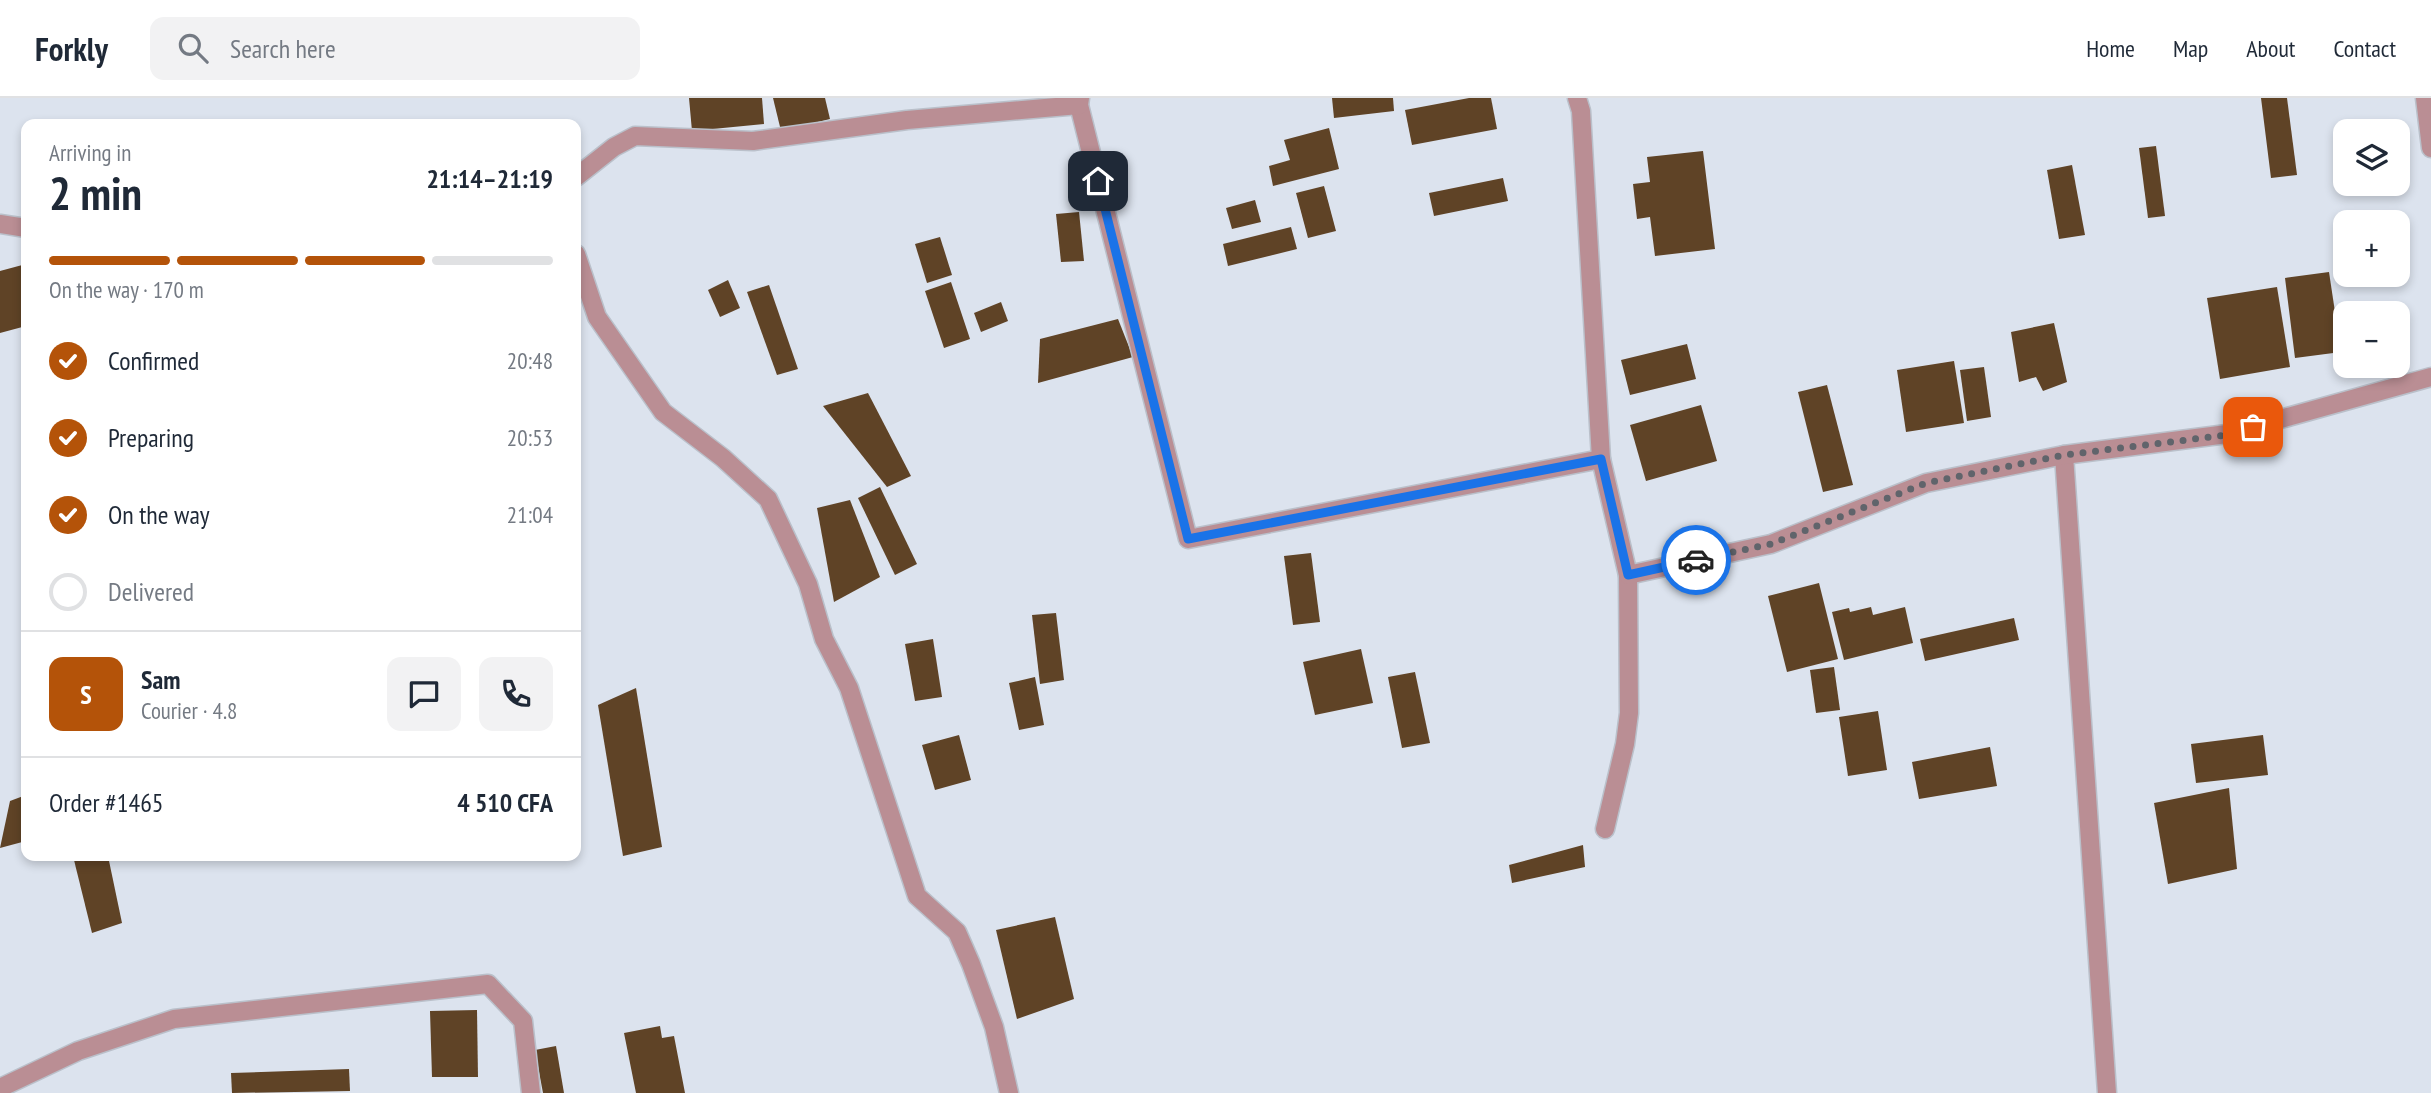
<!DOCTYPE html>
<html lang="en">
<head>
<meta charset="utf-8">
<style>
	:root { --surface:#fff; --page:#f2f2f3; --text:#1f2937; --muted:#747a83; --line:#e0e1e3; --accent:#b45309 }
	body { margin:0; font-family:"PT Sans Narrow",sans-serif; background:var(--page); color:var(--text); height:100vh; display:flex; flex-direction:column; font-size:26px; white-space:nowrap }
	* { box-sizing:border-box; margin:0 }
	p { font-size:23px; color:var(--muted) }
	.icon { flex:none; width:38px; height:38px; fill:none; stroke:currentColor; stroke-width:2; stroke-linecap:round; stroke-linejoin:round }
	.map { position:relative; flex:1; overflow:hidden }
	.drawer { position:absolute; left:21px; top:21px; width:560px; height:742px; display:flex; flex-direction:column; background:var(--surface); border-radius:14px; box-shadow:0 4px 10px #0003 }
	.drawer>* { flex:none }
	.fabs { position:absolute; left:2333px; top:21px; display:grid; gap:14px }
	.fabs a { display:grid; place-items:center; width:77px; height:77px; border-radius:14px; background:var(--surface); box-shadow:0 4px 10px #0003; font-size:35px }
	.pin { position:absolute; display:grid; place-items:center; width:60px; height:60px; color:#fff; margin:-30px; border-radius:14px; box-shadow:0 4px 10px #0006 }
	.courier { position:absolute; display:grid; place-items:center; width:70px; height:70px; margin:-35px; border:5px solid #1a73e8; border-radius:50%; background:#fff; color:#222; box-shadow:0 2px 9px #0007 }
	.overview em { font-style:normal; font-weight:800 }
	.overview div { display:flex; flex-direction:column-reverse }
	.overview { display:flex; align-items:center; justify-content:space-between; height:119px; padding:0 28px }
	h1 { font-size:46px; font-weight:800; line-height:52px }
	.bar { display:grid; grid-template-columns:repeat(4,1fr); gap:10px 7px; align-content:center; height:84px; padding:0 28px }
	.bar i { height:9px; border-radius:5px; background:var(--line) }
	.bar .active { background:var(--accent) }
	.bar p { grid-column:span 4 }
	.line { display:flex; align-items:center; gap:18px; padding:0 28px; border-top:2px solid var(--line) }
	.line div { flex:1 }
	.round { display:grid; place-items:center; flex:none; width:74px; height:74px; border-radius:14px; background:var(--page) }
	ol { padding:0 28px; list-style:none }
	li { display:flex; align-items:center; gap:21px; height:77px }
	li p { margin-inline-start:auto }
	li .icon { padding:7px; border-radius:50%; background:var(--accent); color:#fff; stroke-width:4 }
	li:last-child { color:var(--muted) }
	li i { width:38px; height:38px; border:4px solid var(--line); border-radius:50% }
	header { display:flex; align-items:center; gap:42px; box-sizing:border-box; height:98px; padding:0 35px; background:var(--surface); border-bottom:2px solid var(--line) }
	header strong { font-size:33px }
	nav { display:flex; gap:38px; margin-inline-start:auto; font-size:24px }
	.search { width:490px; height:63px; background:var(--page); display:flex; align-items:center; gap:18px; box-sizing:border-box; padding:0 24px; border-radius:14px; color:var(--muted); font-size:26px }
	.map>svg:first-child { display:block }
	.building { fill:#5f4326 }
	.lines { fill:none; stroke-linecap:round; stroke-linejoin:round }
	.minor-casing { stroke:#bac0ca; stroke-width:21 }
	.minor { stroke:#ba8e94; stroke-width:18 }
	.done { stroke:#60646b; stroke-width:7; stroke-dasharray:0 12.6 }
	.route { stroke:#1a73e8; stroke-width:9 }
</style>
</head>
<body>
<header>
<strong>Forkly</strong>
<div class="search"><svg class="icon" aria-label="search" viewBox="0 0 24 24"><circle cx="10" cy="10" r="6"/><path d="M15 15l6 6"/></svg>Search here</div>
<nav><a>Home</a><a>Map</a><a>About</a><a>Contact</a></nav>
</header>
<div class="map">
<svg width="2431" height="995" viewBox="0 0 2431 995">
	<rect width="100%" height="100%" fill="#dce3ee"/>
	<g class="building">
		<polygon points="689,0 762,0 764,26 692,33"/>
		<polygon points="773,0 825,0 830,21 781,33"/>
		<polygon points="1332,0 1393,0 1394,13 1334,20"/>
		<polygon points="1469,0 1491,0 1497,31 1412,47 1405,12"/>
		<polygon points="2261,0 2287,0 2297,77 2271,80"/>
		<polygon points="1329,30 1339,71 1273,88 1269,68 1290,62 1284,42"/>
		<polygon points="2156,48 2165,118 2148,120 2139,50"/>
		<polygon points="1703,53 1715,151 1655,158 1650,119 1637,121 1633,86 1650,84 1647,59"/>
		<polygon points="2072,67 2085,137 2059,141 2047,72"/>
		<polygon points="1503,80 1508,103 1434,118 1429,95"/>
		<polygon points="1324,88 1336,133 1308,140 1296,95"/>
		<polygon points="1255,102 1261,124 1232,131 1226,110"/>
		<polygon points="1079,114 1084,163 1061,164 1056,116"/>
		<polygon points="1291,129 1297,151 1228,168 1223,146"/>
		<polygon points="940,139 952,177 927,185 915,146"/>
		<polygon points="26,166 26,228 0,235 0,173"/>
		<polygon points="2329,174 2341,254 2295,260 2285,180"/>
		<polygon points="728,182 740,210 720,219 708,192"/>
		<polygon points="951,184 970,241 944,250 925,193"/>
		<polygon points="769,187 798,271 777,277 747,194"/>
		<polygon points="2277,189 2290,269 2220,281 2207,200"/>
		<polygon points="1001,204 1008,223 981,234 974,215"/>
		<polygon points="1118,221 1133,259 1038,285 1040,241"/>
		<polygon points="2054,225 2067,284 2043,293 2036,279 2019,284 2011,234"/>
		<polygon points="1687,246 1696,281 1630,297 1621,262"/>
		<polygon points="1954,263 1964,325 1906,334 1897,272"/>
		<polygon points="1984,269 1991,319 1967,323 1960,272"/>
		<polygon points="1827,287 1853,387 1823,394 1798,294"/>
		<polygon points="868,295 911,378 887,389 823,308"/>
		<polygon points="1701,307 1717,363 1646,383 1630,327"/>
		<polygon points="880,389 917,466 895,477 858,400"/>
		<polygon points="850,402 880,479 834,504 817,410"/>
		<polygon points="1311,455 1320,524 1293,527 1284,458"/>
		<polygon points="1819,485 1838,561 1787,574 1768,498"/>
		<polygon points="1871,509 1873,517 1905,509 1913,545 1844,562 1832,514 1849,510 1850,514"/>
		<polygon points="1056,515 1064,582 1040,586 1032,517"/>
		<polygon points="2014,520 2019,542 1925,563 1920,541"/>
		<polygon points="933,541 942,599 915,603 905,546"/>
		<polygon points="1361,551 1373,605 1315,617 1303,564"/>
		<polygon points="1834,569 1840,612 1816,615 1810,572"/>
		<polygon points="1415,574 1430,645 1402,650 1388,579"/>
		<polygon points="1035,579 1044,627 1019,632 1009,585"/>
		<polygon points="636,590 662,749 623,758 598,607"/>
		<polygon points="1878,613 1887,672 1848,678 1839,619"/>
		<polygon points="959,637 971,682 935,692 922,647"/>
		<polygon points="2263,637 2268,677 2196,685 2191,646"/>
		<polygon points="1990,649 1997,688 1919,701 1912,664"/>
		<polygon points="2229,690 2237,771 2168,786 2154,705"/>
		<polygon points="26,697 26,743 0,750 10,703"/>
		<polygon points="1583,747 1585,769 1512,785 1509,767"/>
		<polygon points="73,758 108,758 122,825 92,835"/>
		<polygon points="1055,819 1074,901 1017,921 996,832"/>
		<polygon points="477,912 478,979 432,979 430,913"/>
		<polygon points="660,928 662,940 674,938 685,995 636,995 624,935"/>
		<polygon points="556,948 564,995 543,995 535,952"/>
		<polygon points="349,971 350,993 232,995 231,975"/>
	</g>
	<g class="lines">
		<g class="minor-casing">
			<g id="minor">
				<polyline points="1080,0 1079,7 1188,441 1601,361"/>
				<polyline points="1577,0 1581,13 1601,361 1628,477 1629,615 1625,646 1605,731"/>
				<polyline points="2425,0 2431,50"/>
				<polyline points="576,79 614,49 635,38 753,43 907,22 1079,7"/>
				<polyline points="0,126 26,130"/>
				<polyline points="576,156 597,219 663,314 723,360 768,401 808,486 824,541 849,590 917,798 957,834 971,866 994,929 1009,995"/>
				<polyline points="2064,357 2107,995"/>
				<polyline points="1628,477 1771,446 1926,385 2064,357 2227,336 2431,279"/>
				<polyline points="0,990 78,953 174,921 488,886 523,923 531,995"/>
			</g>
		</g>
		<use href="#minor" class="minor"/>
	</g>
	<g class="lines">
		<polyline class="done" points="1696,462 1771,446 1926,385 2064,357 2227,337 2253,329"/>
		<polyline class="route" points="1098,83 1188,441 1601,361 1628,477 1696,462"/>
	</g>
</svg>
<div class="fabs">
<a><svg class="icon" aria-label="layers" viewBox="0 0 24 24"><path d="M12 4l9 5-9 5-9-5zM3 14l9 5 9-5"/></svg></a>
<a>+</a>
<a>−</a>
</div>
<div class="pin" style="left:2253px;top:329px;background:#ea580c"><svg class="icon" aria-label="bag" viewBox="0 0 24 24"><path d="M5 8h14l-1 12H6zM9 8a3 3 0 0 1 6 0"/></svg></div>
<div class="pin" style="left:1098px;top:83px;background:#1f2937"><svg class="icon" aria-label="home" viewBox="0 0 24 24"><path d="M3 11l9-7 9 7M6 9v11h12V9"/></svg></div>
<div class="courier" style="left:1696px;top:462px"><svg class="icon" aria-label="car" viewBox="0 0 24 24"><path d="M5 17H2v-5l4-1 3-4h7l3 4 3 1v5h-3M9 17h6M6 11h13"/><circle cx="7" cy="17" r="2"/><circle cx="17" cy="17" r="2"/></svg></div>
<section class="drawer">
<div class="overview"><div><h1>2 min</h1><p>Arriving in</p></div><em>21:14–21:19</em></div>
<div class="bar"><i class="active"></i><i class="active"></i><i class="active"></i><i></i><p>On the way · 170 m</p></div>
<ol>
<li><svg class="icon" aria-label="check" viewBox="0 0 24 24"><path d="M5 12l5 5 9-10"/></svg>Confirmed<p>20:48</p></li>
<li><svg class="icon" aria-label="check" viewBox="0 0 24 24"><path d="M5 12l5 5 9-10"/></svg>Preparing<p>20:53</p></li>
<li><svg class="icon" aria-label="check" viewBox="0 0 24 24"><path d="M5 12l5 5 9-10"/></svg>On the way<p>21:04</p></li>
<li><i></i>Delivered</li>
</ol>
<div class="line" style="height:126px"><b class="round" style="background:var(--accent);color:#fff">S</b><div><b>Sam</b><p>Courier · 4.8</p></div><a class="round"><svg class="icon" aria-label="chat" viewBox="0 0 24 24"><path d="M4 5h16v11H9l-5 4z"/></svg></a><a class="round"><svg class="icon" aria-label="phone" viewBox="0 0 24 24"><path d="M5 4h4l2 5-3 2q2 4 5 5l2-3 5 2v4C11 20 4 13 5 4z"/></svg></a></div>
<div class="line" style="height:91px"><div>Order #1465</div><b>4 510 CFA</b></div>
</section>
</div>
</body>
</html>
